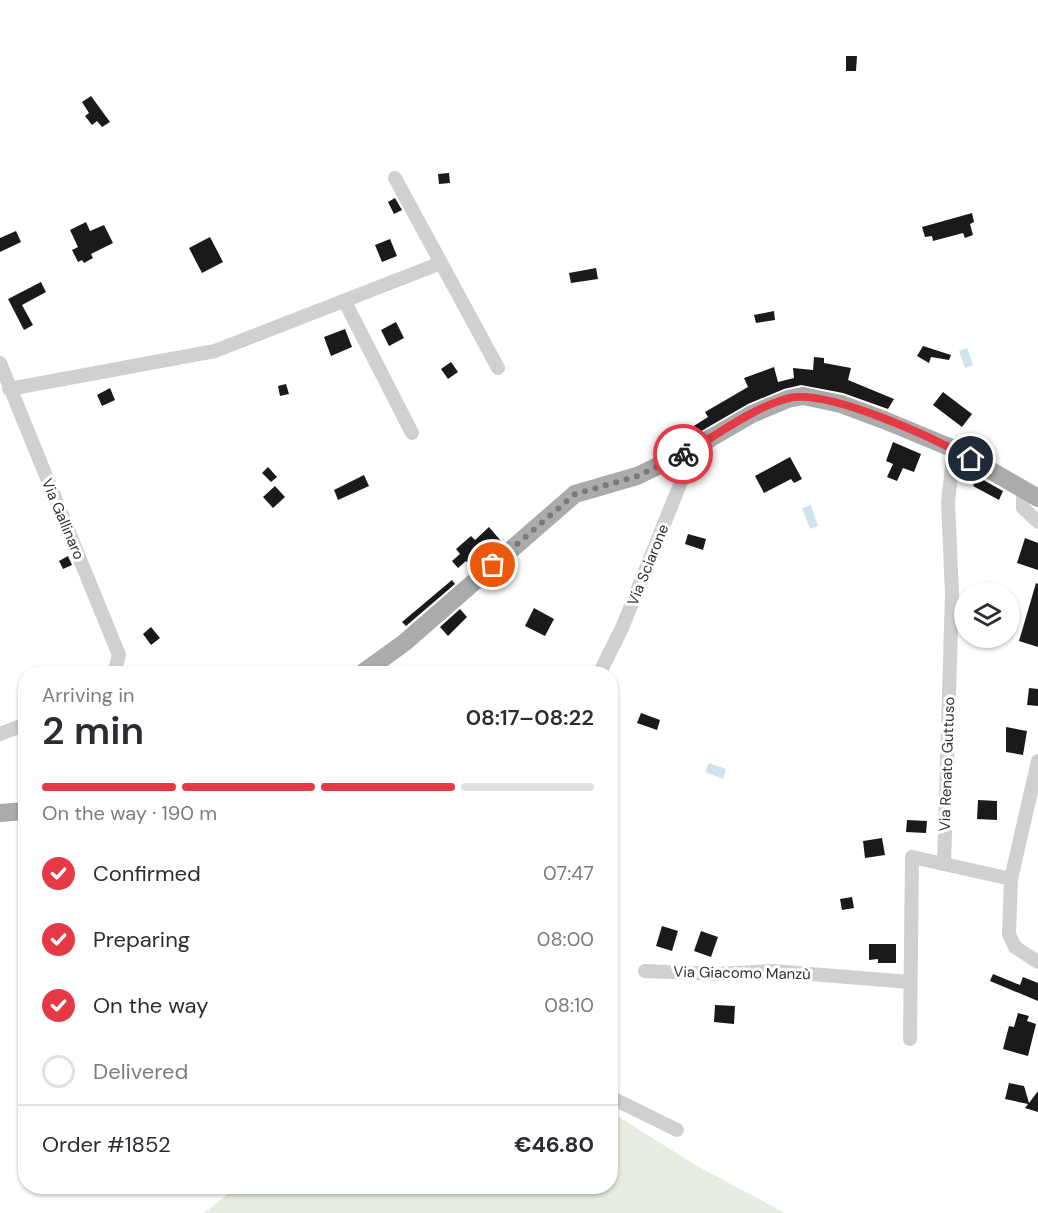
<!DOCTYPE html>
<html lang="en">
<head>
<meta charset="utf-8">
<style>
	:root { --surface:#fff; --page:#f2f2f3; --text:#2b2b33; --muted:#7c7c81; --line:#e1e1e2; --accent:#e63946 }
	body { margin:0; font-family:"DM Sans",sans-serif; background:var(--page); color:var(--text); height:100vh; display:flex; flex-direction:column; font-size:22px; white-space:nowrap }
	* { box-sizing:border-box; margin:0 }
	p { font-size:20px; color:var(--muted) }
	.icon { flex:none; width:33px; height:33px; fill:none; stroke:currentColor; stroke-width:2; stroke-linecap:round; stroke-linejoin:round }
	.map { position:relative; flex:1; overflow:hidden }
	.details { position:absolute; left:18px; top:666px; width:600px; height:528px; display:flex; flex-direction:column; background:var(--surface); border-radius:24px; box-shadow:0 2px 4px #0004 }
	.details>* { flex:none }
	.fabs { position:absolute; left:954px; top:582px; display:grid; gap:12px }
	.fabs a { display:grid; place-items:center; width:66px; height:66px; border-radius:50%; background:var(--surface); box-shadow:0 2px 4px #0004; font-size:30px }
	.pin { position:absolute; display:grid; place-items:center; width:51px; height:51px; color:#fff; margin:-26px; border:3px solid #fff; border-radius:50%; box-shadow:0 2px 6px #0007 }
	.courier { position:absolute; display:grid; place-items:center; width:60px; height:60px; margin:-30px; border:4px solid #e63946; border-radius:50%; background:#fff; color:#222; box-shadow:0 2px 8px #0007 }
	.head em { font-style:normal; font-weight:600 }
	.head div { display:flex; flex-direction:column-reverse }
	.head { display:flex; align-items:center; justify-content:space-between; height:102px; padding:0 24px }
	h1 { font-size:39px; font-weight:600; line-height:45px }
	.bar { display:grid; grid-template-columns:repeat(4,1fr); gap:9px 6px; align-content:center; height:72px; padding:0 24px }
	.bar i { height:8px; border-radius:4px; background:var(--line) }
	.bar .active { background:var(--accent) }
	.bar p { grid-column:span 4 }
	.line { display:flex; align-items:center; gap:15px; padding:0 24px; border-top:2px solid var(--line) }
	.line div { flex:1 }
	ol { padding:0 24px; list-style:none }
	li { display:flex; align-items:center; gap:18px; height:66px }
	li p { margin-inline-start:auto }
	li .icon { padding:6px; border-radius:50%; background:var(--accent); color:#fff; stroke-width:4 }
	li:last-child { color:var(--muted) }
	li i { width:33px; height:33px; border:3px solid var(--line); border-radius:50% }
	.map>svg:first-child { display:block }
	.green { fill:#e6ecdf }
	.water { fill:#cfe2ee }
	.building { fill:#1a1a1a }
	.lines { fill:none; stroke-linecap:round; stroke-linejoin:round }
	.minor { stroke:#d0d0d0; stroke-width:14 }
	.major { stroke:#ababab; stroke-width:18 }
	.done { stroke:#7a7a7a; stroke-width:6; stroke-dasharray:0 10.8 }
	.route { stroke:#e63946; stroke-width:8 }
	.labels { text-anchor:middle; stroke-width:6; stroke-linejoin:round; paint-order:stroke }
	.street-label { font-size:15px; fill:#333; stroke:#fff }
</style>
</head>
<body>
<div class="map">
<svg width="1038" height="1213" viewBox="0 0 1038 1213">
	<rect width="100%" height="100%" fill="#fff"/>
	<polygon class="green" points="611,1112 697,1166 785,1213 204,1213 237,1187 610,1186"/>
	<g class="water">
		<polygon points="967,348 973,365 965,368 959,351"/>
		<polygon points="811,505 818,526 810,529 802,508"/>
		<polygon points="709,763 726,769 723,779 705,772"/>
	</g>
	<g class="building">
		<polygon points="846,56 857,56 856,71 846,71"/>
		<polygon points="91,96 110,122 102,127 97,121 92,125 85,116 89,113 82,102"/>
		<polygon points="449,173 450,183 439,184 438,174"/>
		<polygon points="395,198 402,210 394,214 388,202"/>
		<polygon points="972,213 974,222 970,224 973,235 965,238 963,233 933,241 932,236 925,237 922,227"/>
		<polygon points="86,222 90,231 104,225 113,243 91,254 93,258 84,263 82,260 78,262 72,250 78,247 70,230"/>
		<polygon points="16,231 21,242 0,252 0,238"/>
		<polygon points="210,237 223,262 202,273 189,248"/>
		<polygon points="390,239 397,256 382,262 375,245"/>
		<polygon points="596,268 598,279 571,283 569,273"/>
		<polygon points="41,282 46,292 22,305 33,325 24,330 8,299"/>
		<polygon points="774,311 775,320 756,323 754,315"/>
		<polygon points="396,322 404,338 389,346 381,330"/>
		<polygon points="345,329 352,347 331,356 324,337"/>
		<polygon points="923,346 951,355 949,360 931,357 929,363 917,356"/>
		<polygon points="814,357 824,358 824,363 851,368 848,380 894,399 888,409 843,393 801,385 784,389 748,404 684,441 677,430 686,424 689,429 708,417 705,412 748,387 744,378 774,367 778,382 794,378 793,368 813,370"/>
		<polygon points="451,362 458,372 448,379 441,369"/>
		<polygon points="286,384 289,394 280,396 278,386"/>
		<polygon points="110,388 115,400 102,406 97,395"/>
		<polygon points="943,392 972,414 962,427 933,405"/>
		<polygon points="893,442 921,454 914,472 903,468 897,481 887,477 893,464 886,461"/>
		<polygon points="790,457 802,479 794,483 791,479 764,493 755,476"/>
		<polygon points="268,467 277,477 271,482 262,473"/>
		<polygon points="364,475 369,486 338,500 334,490"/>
		<polygon points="978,477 1003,491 999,500 973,486"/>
		<polygon points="275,486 285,497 273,508 263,497"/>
		<polygon points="489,527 501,541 471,567 466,561 458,568 452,561 460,554 456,549 471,536 475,540"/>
		<polygon points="688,534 706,539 703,550 685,544"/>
		<polygon points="1025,538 1038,543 1038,570 1017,563"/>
		<polygon points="68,556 72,565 63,569 59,561"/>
		<polygon points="452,580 455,584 406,626 402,622"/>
		<polygon points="1036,583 1038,584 1038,647 1019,641"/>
		<polygon points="534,608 554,619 545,636 525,626"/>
		<polygon points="460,609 467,617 448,636 440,627"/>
		<polygon points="151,627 160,638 151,645 143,634"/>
		<polygon points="1029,688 1038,689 1038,706 1027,705"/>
		<polygon points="641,713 660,720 657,730 637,723"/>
		<polygon points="1006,727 1027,731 1023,755 1006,752"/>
		<polygon points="978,800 997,801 997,820 977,819"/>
		<polygon points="907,820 927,821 926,833 906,832"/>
		<polygon points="882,838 885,855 865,858 863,841"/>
		<polygon points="852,897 854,908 842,910 840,899"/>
		<polygon points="662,926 678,931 672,951 656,946"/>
		<polygon points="701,931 718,937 711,957 694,951"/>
		<polygon points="869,944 896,944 896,963 878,963 878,959 869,960"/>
		<polygon points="993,974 1020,985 1023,977 1038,983 1038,1001 990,981"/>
		<polygon points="715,1005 735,1006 734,1024 714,1022"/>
		<polygon points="1018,1013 1029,1016 1027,1021 1036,1024 1028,1056 1003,1049 1009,1026 1014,1027"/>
		<polygon points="1009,1083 1024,1086 1029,1103 1038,1091 1038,1112 1025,1108 1028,1104 1005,1099"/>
	</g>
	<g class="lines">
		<g class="minor">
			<polyline points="395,178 498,368"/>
			<polyline points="345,302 412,433"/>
			<polyline points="0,363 119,655 114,674"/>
			<polyline points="9,389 215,351 441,263"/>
			<polyline points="1023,489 1023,508 1038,522"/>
			<polyline points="599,674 622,628 683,477 685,453"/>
			<polyline points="0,734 26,724"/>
			<polyline points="1038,761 1011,879 1009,934 1015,947 1038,962"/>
			<polyline points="944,864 1011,879"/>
			<polyline points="645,971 717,974 773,971 910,982"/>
			<polyline points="910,1039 912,857 944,864 952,593 948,502 954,449"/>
			<polyline points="610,1097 677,1130"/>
		</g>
		<g class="major">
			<polyline points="361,674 404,643 575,494 637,476 685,453 752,414 788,399 803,396 841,404 884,420 954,449 1038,498"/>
			<polyline points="0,813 26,811"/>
		</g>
	</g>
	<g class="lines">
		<polyline class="done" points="493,565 575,494 638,476 683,454"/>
		<path class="route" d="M683,454C717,436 751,408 789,398C829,389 934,438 971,459"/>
	</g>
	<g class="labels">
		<g class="street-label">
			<text transform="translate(63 519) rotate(67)" y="5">Via Gallinaro</text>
			<text transform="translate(648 565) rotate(-68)" y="5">Via Sciarone</text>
			<text transform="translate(947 764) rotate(-88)" y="5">Via Renato Guttuso</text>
			<text transform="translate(742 973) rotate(1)" y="5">Via Giacomo Manzù</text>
		</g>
	</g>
</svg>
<div class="fabs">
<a><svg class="icon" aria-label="layers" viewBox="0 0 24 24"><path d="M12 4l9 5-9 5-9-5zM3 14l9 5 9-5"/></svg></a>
</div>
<div class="pin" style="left:493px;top:565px;background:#ea580c"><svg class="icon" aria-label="bag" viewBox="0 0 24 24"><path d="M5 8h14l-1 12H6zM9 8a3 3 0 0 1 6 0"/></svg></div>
<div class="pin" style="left:971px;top:459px;background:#1f2937"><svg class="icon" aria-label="home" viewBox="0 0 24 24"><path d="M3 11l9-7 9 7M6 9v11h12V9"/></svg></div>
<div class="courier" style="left:683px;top:454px"><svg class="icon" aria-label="bike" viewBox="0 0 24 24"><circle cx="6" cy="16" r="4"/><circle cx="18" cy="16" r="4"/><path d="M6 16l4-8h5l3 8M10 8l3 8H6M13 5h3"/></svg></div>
<section class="details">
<div class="head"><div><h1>2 min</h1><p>Arriving in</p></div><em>08:17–08:22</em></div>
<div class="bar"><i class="active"></i><i class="active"></i><i class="active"></i><i></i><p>On the way · 190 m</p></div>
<ol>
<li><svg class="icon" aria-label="check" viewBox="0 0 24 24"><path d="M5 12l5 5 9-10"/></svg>Confirmed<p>07:47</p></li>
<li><svg class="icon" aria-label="check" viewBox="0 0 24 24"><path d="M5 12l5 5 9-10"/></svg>Preparing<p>08:00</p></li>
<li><svg class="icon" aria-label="check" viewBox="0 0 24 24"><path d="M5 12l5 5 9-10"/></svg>On the way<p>08:10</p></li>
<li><i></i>Delivered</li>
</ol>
<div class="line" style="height:78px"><div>Order #1852</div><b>€46.80</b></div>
</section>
</div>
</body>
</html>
